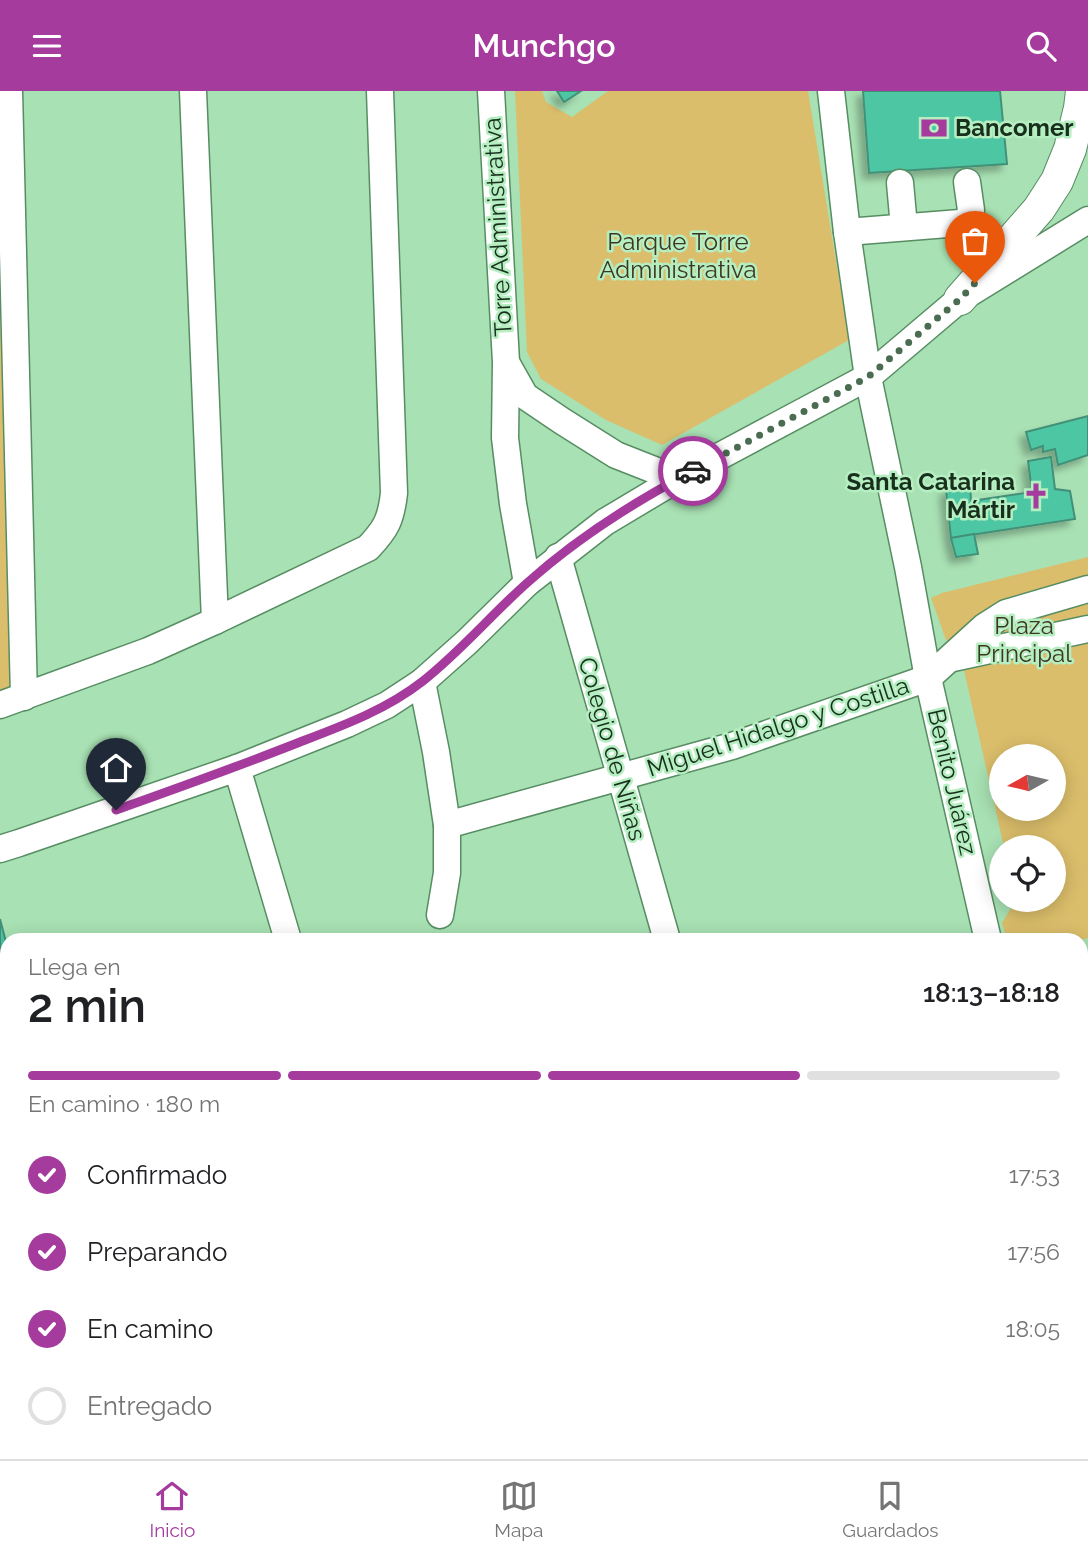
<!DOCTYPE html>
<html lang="es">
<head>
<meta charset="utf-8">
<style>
	:root { --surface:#fff; --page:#f2f2f2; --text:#202124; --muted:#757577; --line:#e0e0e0; --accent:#a43b9d }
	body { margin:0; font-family:Raleway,sans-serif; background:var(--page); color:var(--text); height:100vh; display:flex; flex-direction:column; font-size:26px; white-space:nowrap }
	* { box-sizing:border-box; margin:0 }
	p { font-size:23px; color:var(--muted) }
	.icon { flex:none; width:38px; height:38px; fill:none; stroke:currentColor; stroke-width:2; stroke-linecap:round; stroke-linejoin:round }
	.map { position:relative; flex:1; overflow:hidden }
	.sheet { position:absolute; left:0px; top:842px; width:1088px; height:527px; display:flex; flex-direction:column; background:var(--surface); border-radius:21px 21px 0 0; box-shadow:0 4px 18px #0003 }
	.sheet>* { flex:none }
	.needle { width:46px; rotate:262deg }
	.fabs { position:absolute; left:989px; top:653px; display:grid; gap:14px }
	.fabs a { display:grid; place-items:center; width:77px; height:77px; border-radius:50%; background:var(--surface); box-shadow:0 4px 18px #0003; font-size:35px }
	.pin { position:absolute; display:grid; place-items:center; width:60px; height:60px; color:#fff; margin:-72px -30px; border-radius:50% 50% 50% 0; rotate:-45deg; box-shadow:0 0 7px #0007 }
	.pin .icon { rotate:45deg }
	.courier { position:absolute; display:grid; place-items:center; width:70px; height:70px; margin:-35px; border:5px solid #a43b9d; border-radius:50%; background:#fff; color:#222; box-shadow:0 2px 9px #0007 }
	.headline em { font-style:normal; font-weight:600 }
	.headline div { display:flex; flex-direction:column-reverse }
	.headline { display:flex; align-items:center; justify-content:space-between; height:119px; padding:0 28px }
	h1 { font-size:46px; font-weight:600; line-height:52px }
	.bar { display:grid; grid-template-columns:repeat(4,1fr); gap:10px 7px; align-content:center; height:84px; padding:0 28px }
	.bar i { height:9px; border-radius:5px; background:var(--line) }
	.bar .current { background:var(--accent) }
	.bar p { grid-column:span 4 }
	ol { padding:0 28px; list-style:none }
	li { display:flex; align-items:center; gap:21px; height:77px }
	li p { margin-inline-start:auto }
	li .icon { padding:7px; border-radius:50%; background:var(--accent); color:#fff; stroke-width:4 }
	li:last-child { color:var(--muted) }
	li i { width:38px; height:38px; border:4px solid var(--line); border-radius:50% }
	header { display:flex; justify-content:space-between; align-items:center; height:91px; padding:0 28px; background:var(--accent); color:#fff; font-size:32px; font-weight:600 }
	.tab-bar { display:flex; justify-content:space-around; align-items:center; height:98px; border-top:2px solid var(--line); background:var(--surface); font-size:19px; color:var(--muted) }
	.tab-bar a { display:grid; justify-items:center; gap:4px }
	.tab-bar .current { color:var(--accent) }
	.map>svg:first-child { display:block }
	.green { fill:#dbbe6b; fill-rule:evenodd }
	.building { fill:#4ec7a3; stroke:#439078; stroke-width:2; filter:url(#shadow) }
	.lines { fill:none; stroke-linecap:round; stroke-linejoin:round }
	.minor-casing { stroke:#578d63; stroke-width:29 }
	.major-casing { stroke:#578d63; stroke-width:34 }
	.minor { stroke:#fff; stroke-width:26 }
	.major { stroke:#fff; stroke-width:32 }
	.done { stroke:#4a6d52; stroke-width:7; stroke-dasharray:0 12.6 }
	.route { stroke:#a43b9d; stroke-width:9 }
	.labels { text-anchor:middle; stroke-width:5; stroke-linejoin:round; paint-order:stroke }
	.poi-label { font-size:24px; font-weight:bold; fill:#182f1d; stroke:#b5eec0; text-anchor:start }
	.street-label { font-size:24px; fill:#182f1d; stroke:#b5eec0 }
	.park-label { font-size:24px; fill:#3e3621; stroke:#b5eec0 }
</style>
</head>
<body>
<header><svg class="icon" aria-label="menu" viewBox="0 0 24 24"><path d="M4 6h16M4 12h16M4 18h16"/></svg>Munchgo<svg class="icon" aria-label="search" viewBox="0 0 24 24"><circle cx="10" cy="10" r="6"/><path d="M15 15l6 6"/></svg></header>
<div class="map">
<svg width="1088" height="1368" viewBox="0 0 1088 1368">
	<defs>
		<filter id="shadow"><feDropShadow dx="-6" dy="6" stdDeviation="3.5" flood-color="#0004"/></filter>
	</defs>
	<rect width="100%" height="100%" fill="#a8e1b3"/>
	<g class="green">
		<polygon points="515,0 542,0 546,11 572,26 608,0 808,0 849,249 662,354 606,329 541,288 527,261"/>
		<polygon points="0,217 12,596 0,599"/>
		<path d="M1088,466V847L1082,849H1007L1002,832L1016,809L1054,808V756H1004L961,566L955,555L946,549L931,507L942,502ZM1001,665H1054V718H1001Z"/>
	</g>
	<g class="building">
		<polygon points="557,0 581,0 564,11"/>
		<polygon points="863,0 1000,0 1007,73 869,82"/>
		<polygon points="1088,325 1088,364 1058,374 1055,358 1043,361 1043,355 1031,359 1026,341"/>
		<polygon points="1051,366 1055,398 1070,400 1075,428 951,447 946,399 970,393 971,410 1032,401 1028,370"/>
		<polygon points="974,443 978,463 956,466 951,447"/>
		<polygon points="0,828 7,855 7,973 0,975"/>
	</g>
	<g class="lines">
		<g class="minor-casing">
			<g id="minor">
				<polyline points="9,0 24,606"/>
				<polyline points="193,0 215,530"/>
				<polyline points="491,0 506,271 505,347 513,413 527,492"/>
				<polyline points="831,0 847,141 868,286 908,476 928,587 988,849"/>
				<polyline points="900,92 904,136"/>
				<polyline points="847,141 960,132 968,129 971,119 967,91"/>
				<polyline points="507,273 525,305 562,330 616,364 677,388"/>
				<polyline points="558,466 667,849"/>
				<polyline points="953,567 1088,538"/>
				<polyline points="422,591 436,661 447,734 447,782 440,824"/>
				<path d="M0,614L148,560L215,530L368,457C386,438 391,429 394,402L380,0"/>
				<polyline points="237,677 288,849"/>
				<polyline points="447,734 732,655 928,587 984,536 1006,522 1088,498"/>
				<polyline points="0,758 19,752 237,677 347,633 387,614 422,591 467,551 527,492 605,431 677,388 868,286 960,208 1088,129"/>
				<polyline points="0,1148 7,1146"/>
				<polyline points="1082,1231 1088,1258"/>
				<polyline points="1082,1279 1088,1277"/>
				<polyline points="173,1362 176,1368"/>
				<polyline points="438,1362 440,1368"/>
				<polyline points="785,1368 809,1362"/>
			</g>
		</g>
		<g class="major-casing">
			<polyline id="major" points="960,208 1039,118 1057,90 1070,58 1080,17 1082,0"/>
		</g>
		<use href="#minor" class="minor"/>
		<use href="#major" class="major"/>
	</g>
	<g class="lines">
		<polyline class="done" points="693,380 868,286 960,208 975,192"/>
		<path class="route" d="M116,719C178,697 239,675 300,651C342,635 386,619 423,590C460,561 491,524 527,492C576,448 634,411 693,380"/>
	</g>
	<defs>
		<g id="bank-bare" transform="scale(2.1)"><path d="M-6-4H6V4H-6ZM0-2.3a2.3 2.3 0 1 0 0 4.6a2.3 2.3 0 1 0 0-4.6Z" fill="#a43b9d" stroke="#b5eec0" stroke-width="2.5" paint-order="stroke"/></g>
		<g id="church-bare" transform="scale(2.1)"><path d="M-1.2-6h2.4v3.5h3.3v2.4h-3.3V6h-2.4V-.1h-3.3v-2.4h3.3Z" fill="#a43b9d" stroke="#b5eec0" stroke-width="2.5" paint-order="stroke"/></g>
	</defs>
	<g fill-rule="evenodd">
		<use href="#bank-bare" x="934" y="37"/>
		<use href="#church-bare" x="1036" y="405"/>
	</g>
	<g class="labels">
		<g class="poi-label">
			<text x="955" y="45">Bancomer</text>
			<text x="1015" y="399" text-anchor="end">Santa Catarina<tspan x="1015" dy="28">Mártir</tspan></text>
		</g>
		<g class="street-label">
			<text transform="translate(498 136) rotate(-93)" y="8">Torre Administrativa</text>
			<text transform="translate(778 636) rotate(-18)" y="8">Miguel Hidalgo y Costilla</text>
			<text transform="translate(612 658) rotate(74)" y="8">Colegio de Niñas</text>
			<text transform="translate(952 691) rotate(77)" y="8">Benito Juárez</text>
		</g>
		<g class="park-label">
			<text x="678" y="159">Parque Torre<tspan x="678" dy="28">Administrativa</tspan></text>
			<text x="1024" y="543">Plaza<tspan x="1024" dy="28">Principal</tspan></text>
		</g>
	</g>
</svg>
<div class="fabs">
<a><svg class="needle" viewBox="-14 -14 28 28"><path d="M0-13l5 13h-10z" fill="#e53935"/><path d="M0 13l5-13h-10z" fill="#757577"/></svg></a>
<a><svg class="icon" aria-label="locate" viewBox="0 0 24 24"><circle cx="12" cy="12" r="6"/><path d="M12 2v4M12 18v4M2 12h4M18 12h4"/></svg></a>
</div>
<div class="pin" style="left:975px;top:192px;background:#ea580c"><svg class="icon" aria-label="bag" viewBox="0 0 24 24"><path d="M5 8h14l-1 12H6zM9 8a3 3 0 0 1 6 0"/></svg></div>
<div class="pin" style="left:116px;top:719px;background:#1f2937"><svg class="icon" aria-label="home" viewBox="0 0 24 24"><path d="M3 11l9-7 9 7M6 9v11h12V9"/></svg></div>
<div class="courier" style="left:693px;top:380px"><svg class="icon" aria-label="car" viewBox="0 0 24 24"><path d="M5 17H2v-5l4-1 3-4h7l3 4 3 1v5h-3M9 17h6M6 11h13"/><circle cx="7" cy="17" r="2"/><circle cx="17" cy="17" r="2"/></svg></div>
<section class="sheet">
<div class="headline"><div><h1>2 min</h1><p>Llega en</p></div><em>18:13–18:18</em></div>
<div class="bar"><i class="current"></i><i class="current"></i><i class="current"></i><i></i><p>En camino · 180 m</p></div>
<ol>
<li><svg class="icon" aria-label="check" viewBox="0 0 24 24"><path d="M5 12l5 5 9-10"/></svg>Confirmado<p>17:53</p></li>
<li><svg class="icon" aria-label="check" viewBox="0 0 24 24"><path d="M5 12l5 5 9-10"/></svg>Preparando<p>17:56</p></li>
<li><svg class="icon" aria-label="check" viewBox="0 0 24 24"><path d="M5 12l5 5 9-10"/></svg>En camino<p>18:05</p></li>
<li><i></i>Entregado</li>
</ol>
</section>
</div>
<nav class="tab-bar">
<a class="current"><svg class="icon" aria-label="home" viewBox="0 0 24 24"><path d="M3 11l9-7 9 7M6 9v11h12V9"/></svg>Inicio</a>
<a><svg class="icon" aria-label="map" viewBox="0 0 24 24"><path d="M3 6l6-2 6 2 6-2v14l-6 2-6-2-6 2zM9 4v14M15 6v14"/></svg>Mapa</a>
<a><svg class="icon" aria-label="saved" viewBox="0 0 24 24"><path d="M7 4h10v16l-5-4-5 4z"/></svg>Guardados</a>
</nav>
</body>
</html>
